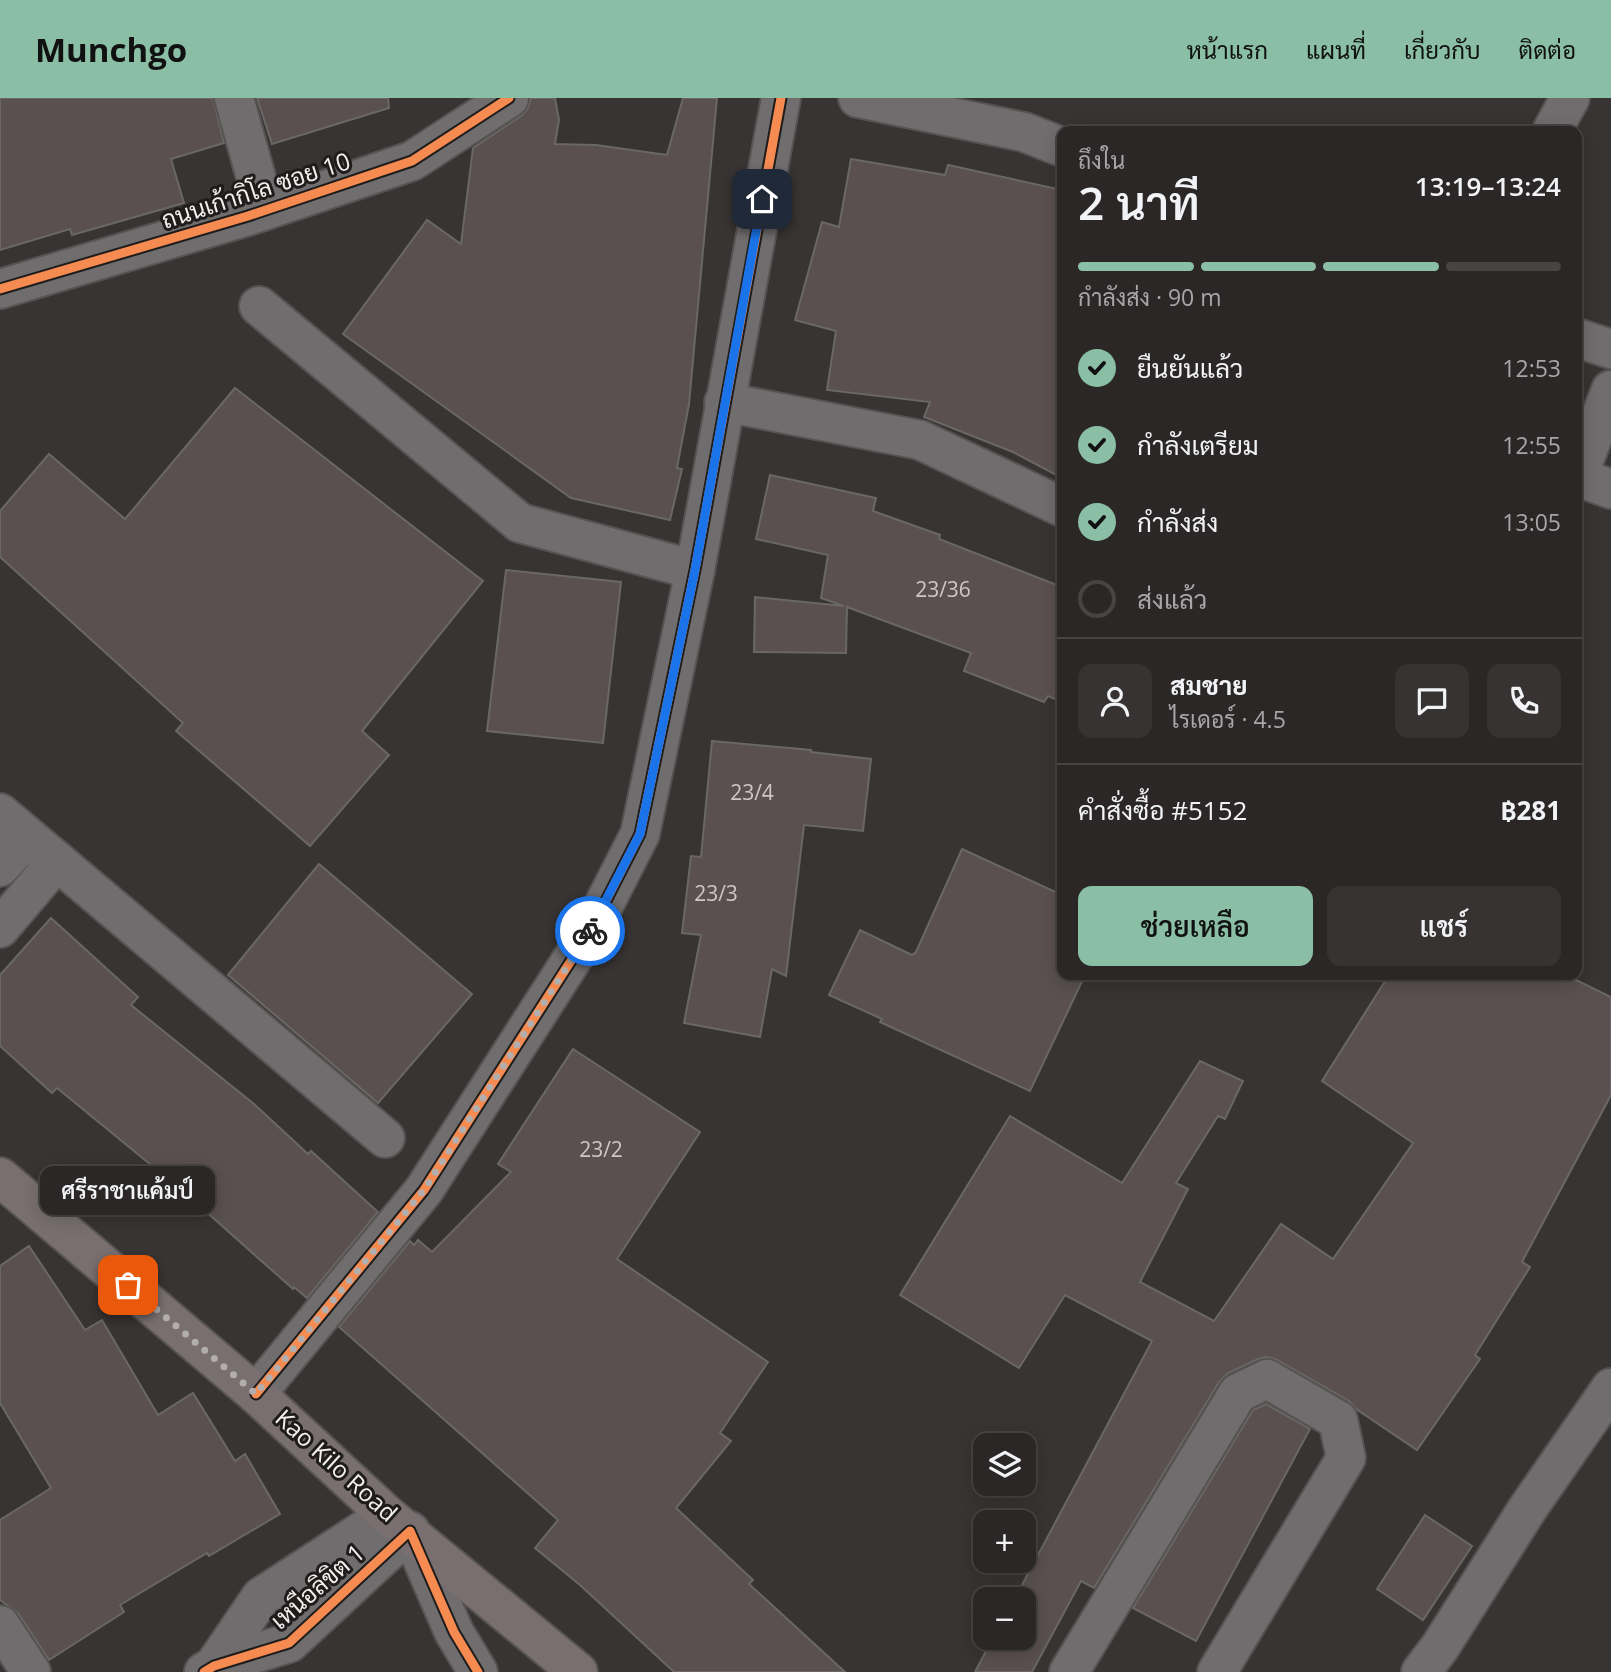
<!DOCTYPE html>
<html lang="th">
<head>
<meta charset="utf-8">
<style>
	:root { --surface:#2b2727; --page:#373333; --text:#f1f3f6; --muted:#a6a5a7; --line:#474444; --accent:#8abfa5 }
	body { margin:0; font-family:"Open Sans",Sarabun,sans-serif; background:var(--page); color:var(--text); height:100vh; display:flex; flex-direction:column; font-size:26px; white-space:nowrap }
	* { box-sizing:border-box; margin:0 }
	p { font-size:23px; color:var(--muted) }
	.icon { flex:none; width:38px; height:38px; fill:none; stroke:currentColor; stroke-width:2; stroke-linecap:round; stroke-linejoin:round }
	.map { position:relative; flex:1; overflow:hidden }
	.sheet { position:absolute; left:1057px; top:28px; width:525px; height:854px; display:flex; flex-direction:column; background:var(--surface); border-radius:14px; box-shadow:0 4px 18px #0003,0 0 0 2px var(--line) }
	.sheet>* { flex:none }
	.tools { position:absolute; left:973px; top:1335px; display:grid; gap:14px }
	.tools a { display:grid; place-items:center; width:63px; height:63px; border-radius:14px; background:var(--surface); box-shadow:0 4px 18px #0003,0 0 0 2px var(--line); font-size:35px }
	.pin { position:absolute; display:grid; place-items:center; width:60px; height:60px; color:#fff; margin:-30px; border-radius:14px; box-shadow:0 4px 10px #0006 }
	.courier { position:absolute; display:grid; place-items:center; width:70px; height:70px; margin:-35px; border:5px solid #1a73e8; border-radius:50%; background:#fff; color:#222; box-shadow:0 2px 9px #0007 }
	.bubble { position:absolute; height:49px; border-radius:14px; background:var(--surface); box-shadow:0 4px 18px #0003,0 0 0 2px var(--line); font-size:23px; font-weight:600; line-height:49px; text-align:center }
	.head em { font-style:normal; font-weight:600 }
	.head div { display:flex; flex-direction:column-reverse }
	.head { display:flex; align-items:center; justify-content:space-between; height:119px; padding:0 21px }
	h1 { font-size:46px; font-weight:600; line-height:52px }
	.bar { display:grid; grid-template-columns:repeat(4,1fr); gap:10px 7px; align-content:center; height:84px; padding:0 21px }
	.bar i { height:9px; border-radius:5px; background:var(--line) }
	.bar .on { background:var(--accent) }
	.bar p { grid-column:span 4 }
	.line { display:flex; align-items:center; gap:18px; padding:0 21px; border-top:2px solid var(--line) }
	.line div { flex:1 }
	.round { display:grid; place-items:center; flex:none; width:74px; height:74px; border-radius:14px; background:var(--page) }
	ol { padding:0 21px; list-style:none }
	li { display:flex; align-items:center; gap:21px; height:77px }
	li p { margin-inline-start:auto }
	li .icon { padding:7px; border-radius:50%; background:var(--accent); color:#111; stroke-width:4 }
	li:last-child { color:var(--muted) }
	li i { width:38px; height:38px; border:4px solid var(--line); border-radius:50% }
	.action { display:flex; gap:14px; margin-top:auto; padding:14px 21px }
	.action a { flex:1; height:80px; border-radius:14px; background:var(--accent); color:#111; font-size:28px; font-weight:600; line-height:80px; text-align:center }
	.action a+a { background:var(--page); color:var(--text) }
	header { display:flex; align-items:center; gap:42px; box-sizing:border-box; height:98px; padding:0 35px; background:var(--accent); color:#111 }
	header strong { font-size:33px }
	nav { display:flex; gap:38px; margin-inline-start:auto; font-size:24px }
	.map>svg:first-child { display:block }
	.building { fill:#5a5050; stroke:#6a6767; stroke-width:2 }
	.lines { fill:none; stroke-linecap:round; stroke-linejoin:round }
	.minor-casing { stroke:#575353; stroke-width:42 }
	.major-casing { stroke:#575353; stroke-width:42 }
	.minor { stroke:#6f6d6d; stroke-width:38 }
	.major { stroke:#796f70; stroke-width:38 }
	.cycleway-casing { stroke:#1f1c1c; stroke-width:13 }
	.cycleway { stroke:#f68b52; stroke-width:9 }
	.done { stroke:#b3aeae; stroke-width:7; stroke-dasharray:0 12.6 }
	.route { stroke:#1a73e8; stroke-width:9 }
	.labels { text-anchor:middle; stroke-width:6; stroke-linejoin:round; paint-order:stroke }
	.number-label { font-size:21px; fill:#cec7c7 }
	.street-label { font-size:24px; fill:#f4efef; stroke:#1f1c1c }
</style>
</head>
<body>
<header>
<strong>Munchgo</strong>
<nav><a>หน้าแรก</a><a>แผนที่</a><a>เกี่ยวกับ</a><a>ติดต่อ</a></nav>
</header>
<div class="map">
<svg width="1611" height="1574" viewBox="0 0 1611 1574">
	<rect width="100%" height="100%" fill="#393434"/>
	<g class="building">
		<polygon points="0,0 213,0 224,45 171,61 184,105 72,137 70,131 0,152"/>
		<polygon points="257,0 388,0 389,10 272,46"/>
		<polygon points="531,0 555,0 559,22 555,46 596,47 667,57 683,0 717,0 689,306 677,370 682,371 670,422 571,400 343,236 427,122 461,146 473,50 521,18 528,10"/>
		<polygon points="851,61 945,77 948,67 1062,92 1062,380 1013,354 924,319 930,304 827,292 836,233 795,222 822,124 839,129"/>
		<polygon points="235,290 483,483 362,633 389,657 310,748 176,633 183,625 0,459 0,413 49,356 125,421"/>
		<polygon points="770,377 876,400 873,413 940,437 939,441 1062,489 1062,604 1048,598 1044,604 964,573 971,555 847,509 846,555 754,554 755,499 844,508 821,500 828,457 756,441"/>
		<polygon points="506,472 621,484 603,645 487,633"/>
		<polygon points="712,643 811,652 811,654 871,661 863,733 804,727 786,878 772,871 760,939 684,925 701,837 682,835 691,758 701,759"/>
		<polygon points="962,751 1062,797 1062,877 1085,877 1030,993 880,924 882,921 829,897 860,832 912,857 916,854"/>
		<polygon points="319,766 472,896 378,1005 228,877"/>
		<polygon points="51,820 138,899 131,907 254,1006 308,1056 311,1053 378,1114 307,1200 294,1189 293,1191 184,1094 57,990 52,995 0,948 0,877"/>
		<polygon points="1389,877 1566,877 1611,899 1611,997 1522,1164 1530,1169 1475,1257 1480,1261 1417,1352 1356,1311 1349,1303 1277,1262 1267,1259 1258,1261 1228,1275 1219,1284 1094,1490 1081,1483 1032,1574 975,1574 993,1540 1024,1540 1024,1502 1014,1502 1152,1243 1065,1197 1019,1270 900,1197 1010,1018 1122,1085 1200,963 1243,983 1225,1021 1218,1018 1176,1085 1188,1091 1140,1184 1214,1223 1281,1126 1333,1161 1413,1045 1322,983"/>
		<polygon points="573,951 700,1034 617,1161 768,1264 720,1335 731,1343 676,1410 753,1482 749,1486 845,1574 674,1574 580,1487 535,1450 558,1422 339,1229 410,1143 414,1147 418,1142 432,1154 511,1074 498,1066"/>
		<polygon points="29,1148 85,1232 102,1222 158,1317 193,1295 235,1363 245,1356 280,1416 209,1458 207,1455 120,1507 124,1514 49,1562 18,1515 0,1502 0,1422 51,1390 0,1305 0,1168"/>
		<polygon points="1266,1306 1310,1331 1196,1543 1133,1510 1253,1312"/>
		<polygon points="1425,1417 1472,1448 1423,1522 1377,1491"/>
	</g>
	<g class="lines">
		<g class="minor-casing">
			<g id="minor">
				<polyline points="234,0 265,112"/>
				<polyline points="858,0 1024,34 1062,49"/>
				<polyline points="1552,33 1570,0"/>
				<polyline points="0,191 248,118 412,63 509,0"/>
				<polyline points="259,208 520,425 695,472"/>
				<polyline points="1577,240 1611,251"/>
				<polyline points="724,304 920,342 1062,409"/>
				<polyline points="1577,379 1611,391"/>
				<polyline points="1577,380 1611,292"/>
				<polyline points="0,715 385,1040"/>
				<polyline points="0,769 28,739"/>
				<polyline points="0,830 57,763"/>
				<polyline points="256,1296 424,1092 592,830 640,736 695,472 781,0"/>
				<polyline points="0,1527 31,1574"/>
				<polyline points="214,1568 261,1499 387,1417"/>
				<polyline points="204,1574 214,1568 289,1545 410,1433 454,1534 478,1574"/>
				<polyline points="1069,1574 1238,1295 1267,1281 1338,1322 1346,1360 1217,1574"/>
				<polyline points="1421,1574 1440,1549 1528,1410 1611,1290"/>
			</g>
		</g>
		<g class="major-casing">
			<polyline id="major" points="0,1079 256,1296 387,1417 578,1574"/>
		</g>
		<use href="#minor" class="minor"/>
		<use href="#major" class="major"/>
		<g class="cycleway-casing">
			<g id="cycleway">
				<polyline points="0,191 248,118 412,63 509,0"/>
				<polyline points="256,1296 424,1092 592,830 640,736 695,472 781,0"/>
				<polyline points="204,1574 214,1568 289,1545 410,1433 454,1534 478,1574"/>
			</g>
		</g>
		<use href="#cycleway" class="cycleway"/>
	</g>
	<g class="lines">
		<polyline class="done" points="128,1187 256,1296 424,1092 590,833"/>
		<polyline class="route" points="590,833 640,736 695,472 762,101"/>
	</g>
	<g class="labels">
		<g class="number-label">
			<text x="943" y="499">23/36</text>
			<text x="752" y="702">23/4</text>
			<text x="716" y="803">23/3</text>
			<text x="601" y="1059">23/2</text>
		</g>
		<g class="street-label">
			<text transform="translate(256 93) rotate(-18)" y="8">ถนนเก้ากิโล ซอย 10</text>
			<text transform="translate(336 1368) rotate(42)" y="8">Kao Kilo Road</text>
			<text transform="translate(318 1489) rotate(-41)" y="8">เหนือลิขิต 1</text>
		</g>
	</g>
</svg>
<div class="tools">
<a><svg class="icon" aria-label="layers" viewBox="0 0 24 24"><path d="M12 4l9 5-9 5-9-5zM3 14l9 5 9-5"/></svg></a>
<a>+</a>
<a>−</a>
</div>
<div class="pin" style="left:128px;top:1187px;background:#ea580c"><svg class="icon" aria-label="bag" viewBox="0 0 24 24"><path d="M5 8h14l-1 12H6zM9 8a3 3 0 0 1 6 0"/></svg></div>
<div class="pin" style="left:762px;top:101px;background:#1f2937"><svg class="icon" aria-label="home" viewBox="0 0 24 24"><path d="M3 11l9-7 9 7M6 9v11h12V9"/></svg></div>
<div class="courier" style="left:590px;top:833px"><svg class="icon" aria-label="bike" viewBox="0 0 24 24"><circle cx="6" cy="16" r="4"/><circle cx="18" cy="16" r="4"/><path d="M6 16l4-8h5l3 8M10 8l3 8H6M13 5h3"/></svg></div>
<div class="bubble" style="left:40px;top:1068px;width:175px">ศรีราชาแค้มป์</div>
<section class="sheet">
<div class="head"><div><h1>2 นาที</h1><p>ถึงใน</p></div><em>13:19–13:24</em></div>
<div class="bar"><i class="on"></i><i class="on"></i><i class="on"></i><i></i><p>กำลังส่ง · 90 m</p></div>
<ol>
<li><svg class="icon" aria-label="check" viewBox="0 0 24 24"><path d="M5 12l5 5 9-10"/></svg>ยืนยันแล้ว<p>12:53</p></li>
<li><svg class="icon" aria-label="check" viewBox="0 0 24 24"><path d="M5 12l5 5 9-10"/></svg>กำลังเตรียม<p>12:55</p></li>
<li><svg class="icon" aria-label="check" viewBox="0 0 24 24"><path d="M5 12l5 5 9-10"/></svg>กำลังส่ง<p>13:05</p></li>
<li><i></i>ส่งแล้ว</li>
</ol>
<div class="line" style="height:126px"><a class="round"><svg class="icon" aria-label="person" viewBox="0 0 24 24"><circle cx="12" cy="8" r="4"/><path d="M4 21q1-7 8-7t8 7"/></svg></a><div><b>สมชาย</b><p>ไรเดอร์ · 4.5</p></div><a class="round"><svg class="icon" aria-label="chat" viewBox="0 0 24 24"><path d="M4 5h16v11H9l-5 4z"/></svg></a><a class="round"><svg class="icon" aria-label="phone" viewBox="0 0 24 24"><path d="M5 4h4l2 5-3 2q2 4 5 5l2-3 5 2v4C11 20 4 13 5 4z"/></svg></a></div>
<div class="line" style="height:91px"><div>คำสั่งซื้อ #5152</div><b>฿281</b></div>
<div class="action"><a>ช่วยเหลือ</a><a>แชร์</a></div>
</section>
</div>
</body>
</html>
